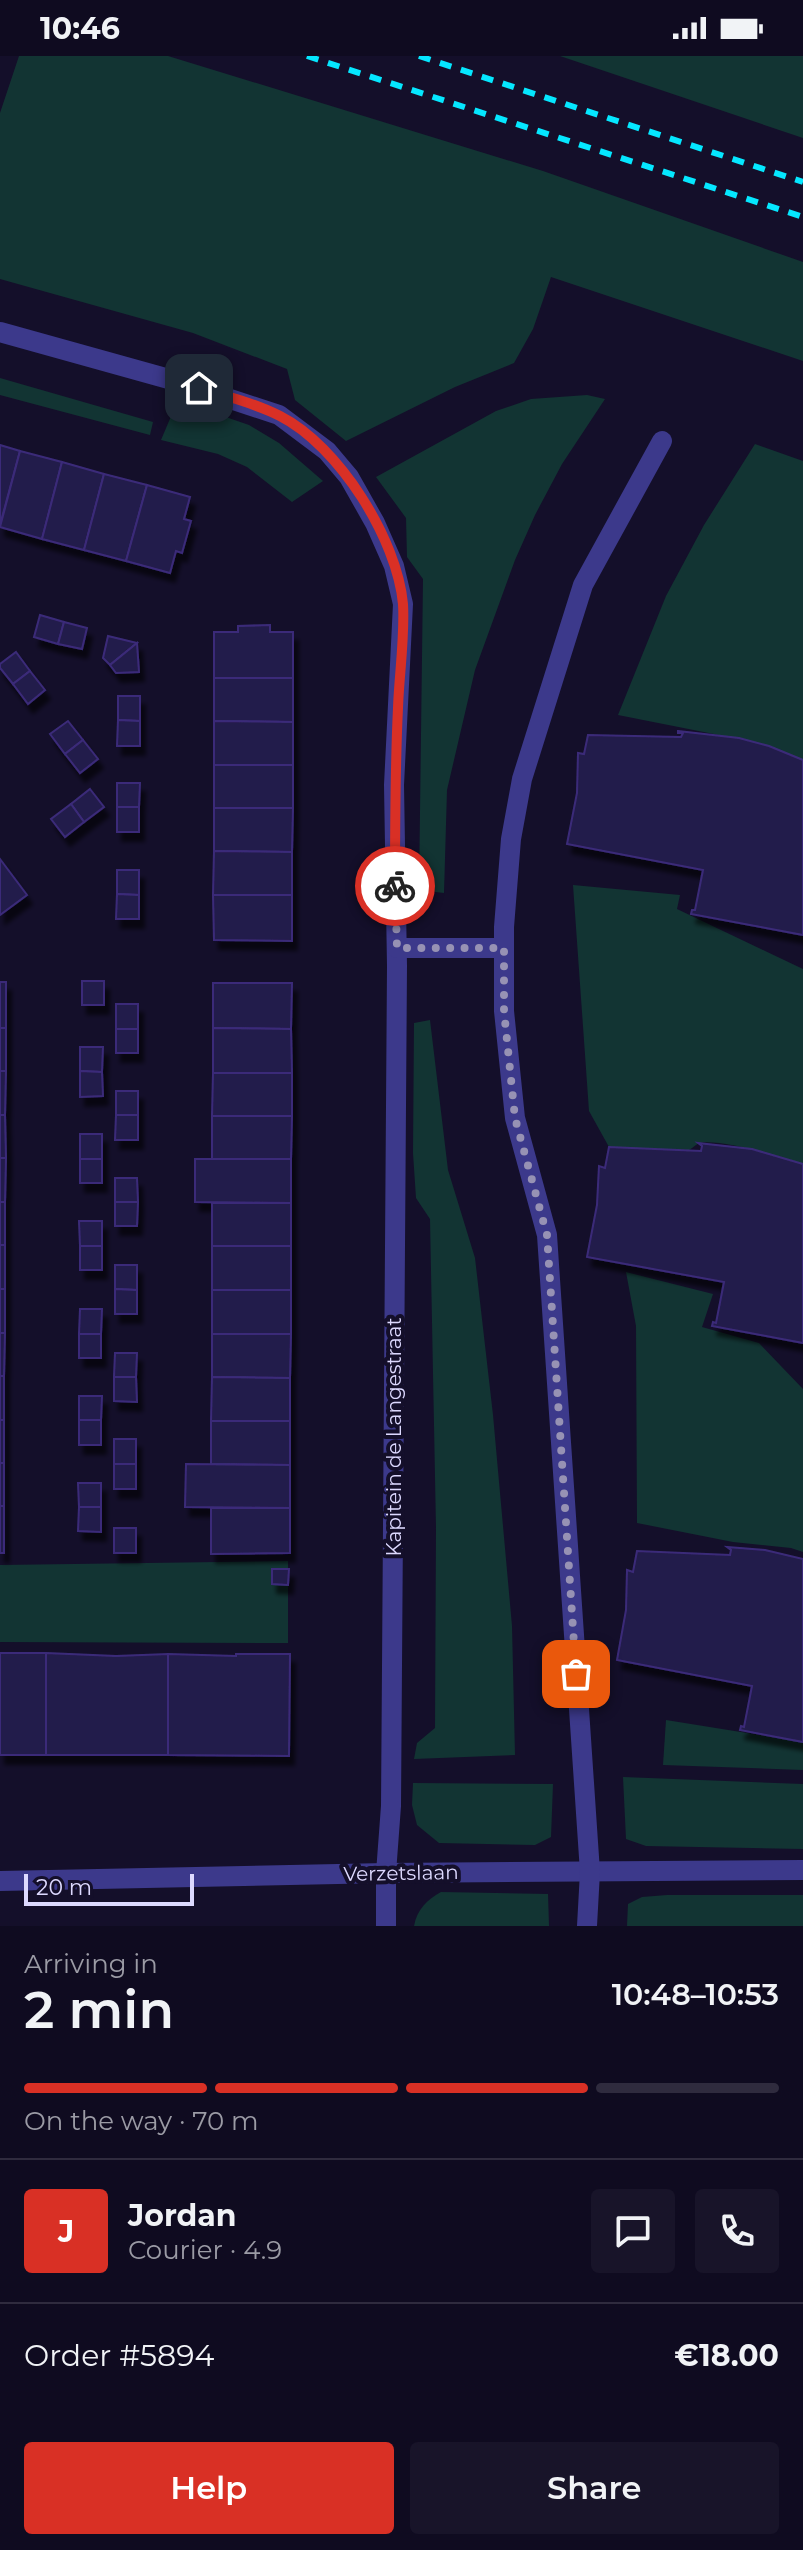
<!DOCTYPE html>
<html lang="en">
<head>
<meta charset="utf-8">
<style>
	:root { --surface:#0f0b20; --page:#181429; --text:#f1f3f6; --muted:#9b9ba5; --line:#2f2b3e; --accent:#d93025 }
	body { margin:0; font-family:Montserrat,sans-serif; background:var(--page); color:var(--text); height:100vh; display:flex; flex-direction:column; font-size:30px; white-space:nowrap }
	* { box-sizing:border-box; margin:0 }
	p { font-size:26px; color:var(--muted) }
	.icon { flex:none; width:44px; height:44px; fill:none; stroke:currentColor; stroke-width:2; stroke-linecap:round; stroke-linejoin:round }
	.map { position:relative; height:1870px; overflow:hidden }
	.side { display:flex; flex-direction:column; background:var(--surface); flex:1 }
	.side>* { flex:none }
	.scale { position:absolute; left:24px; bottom:20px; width:170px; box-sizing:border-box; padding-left:8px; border:4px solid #ddd9ff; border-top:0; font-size:22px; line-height:28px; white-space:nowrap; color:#ddd9ff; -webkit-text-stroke:6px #140f2a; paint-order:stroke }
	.pin { position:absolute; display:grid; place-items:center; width:68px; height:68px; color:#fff; margin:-34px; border-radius:16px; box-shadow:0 4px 12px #0006 }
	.courier { position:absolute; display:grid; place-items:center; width:80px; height:80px; margin:-40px; border:6px solid #d93025; border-radius:50%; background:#fff; color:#222; box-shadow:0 2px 10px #0007 }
	.summary em { font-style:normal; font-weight:600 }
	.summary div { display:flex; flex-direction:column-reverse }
	.summary { display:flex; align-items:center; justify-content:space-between; height:136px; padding:0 24px }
	h1 { font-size:52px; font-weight:600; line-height:60px }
	.bar { display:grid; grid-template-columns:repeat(4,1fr); gap:12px 8px; align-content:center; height:96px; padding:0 24px }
	.bar i { height:10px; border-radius:6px; background:var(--line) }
	.bar .current { background:var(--accent) }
	.bar p { grid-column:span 4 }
	.line { display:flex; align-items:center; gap:20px; padding:0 24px; border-top:2px solid var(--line) }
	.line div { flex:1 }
	.round { display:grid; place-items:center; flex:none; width:84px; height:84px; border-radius:8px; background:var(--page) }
	.button { display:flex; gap:16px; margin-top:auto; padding:16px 24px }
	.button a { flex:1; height:92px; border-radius:8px; background:var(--accent); color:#fff; font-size:32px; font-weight:600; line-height:92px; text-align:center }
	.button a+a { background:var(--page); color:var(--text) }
	.status { display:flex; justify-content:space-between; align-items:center; height:56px; padding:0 40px; background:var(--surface); direction:ltr }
	.status svg { height:22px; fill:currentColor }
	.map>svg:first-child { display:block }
	.green { fill:#123433 }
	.building { fill:#241b4c; stroke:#3b2c79; stroke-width:2; filter:url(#shadow) }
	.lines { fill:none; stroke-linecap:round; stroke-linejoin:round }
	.street { stroke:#3c398b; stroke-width:20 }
	.rail { stroke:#05e7ff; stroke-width:6; stroke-dasharray:12 10; stroke-linecap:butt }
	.done { stroke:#9792b4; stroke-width:8; stroke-dasharray:0 14.4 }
	.route { stroke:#d93025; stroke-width:10 }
	.labels { text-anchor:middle; stroke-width:8; stroke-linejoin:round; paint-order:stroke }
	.street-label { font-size:20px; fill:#ddd9ff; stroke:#140f2a }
</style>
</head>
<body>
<div class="status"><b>10:46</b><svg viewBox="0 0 49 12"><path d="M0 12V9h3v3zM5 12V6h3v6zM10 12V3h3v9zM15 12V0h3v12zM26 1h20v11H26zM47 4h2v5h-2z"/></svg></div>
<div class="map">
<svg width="803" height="1870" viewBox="0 0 803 1870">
	<defs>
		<filter id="shadow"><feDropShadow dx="5" dy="9" stdDeviation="2" flood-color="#0009"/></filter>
	</defs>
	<rect width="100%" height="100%" fill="#140f2a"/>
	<g class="green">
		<polygon points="19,0 168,0 543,115 803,206 803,305 551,221 533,273 514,307 455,331 346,385 295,344 287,313 193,277 0,223 0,57"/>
		<polygon points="560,0 803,0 803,82"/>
		<polygon points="0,322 153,366 150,379 0,339"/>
		<polygon points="587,339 605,343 562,408 535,459 515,504 475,614 447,734 444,837 419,834 423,523 407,501 406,462 376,421 496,355 531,343"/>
		<polygon points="188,348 249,369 279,387 323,425 292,446 247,411 218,398 161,384 172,358"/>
		<polygon points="755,388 803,405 803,704 754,686 618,659 666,540 704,469"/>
		<path d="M573,829L680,839L677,853L803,913V1108C784,1101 718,1082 699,1087C695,1089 693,1092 689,1094L609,1091L589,1055Z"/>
		<polygon points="430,964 448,1114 475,1202 493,1359 512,1570 515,1699 414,1703 417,1687 435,1672 436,1472 430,1163 416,1142 413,1097 414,967"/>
		<polygon points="626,1216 713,1238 702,1271 759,1287 803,1333 803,1496 791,1492 733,1486 637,1467 636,1270"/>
		<polygon points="288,1505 288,1587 0,1586 0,1509"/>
		<polygon points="666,1664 803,1686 803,1714 663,1709"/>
		<polygon points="623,1721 803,1728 803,1793 646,1790 626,1783"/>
		<polygon points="413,1727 553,1728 551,1781 535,1789 439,1787 417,1769 412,1749"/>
		<path d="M441,1836L548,1838L549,1870H414C417,1853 427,1844 441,1836Z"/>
		<polygon points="667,1839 803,1839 803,1870 627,1870 628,1848 642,1841"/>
	</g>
	<g class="building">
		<polygon points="0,389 20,395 0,469"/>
		<polygon points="20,395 62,406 42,483 0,471"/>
		<polygon points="62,406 104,418 84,494 42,483"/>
		<polygon points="104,418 147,429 126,505 84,494"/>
		<polygon points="147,429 190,441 184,463 191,465 182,497 176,495 170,517 126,505"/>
		<polygon points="40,559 64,566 58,588 34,581"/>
		<polygon points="64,566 87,572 82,593 58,588"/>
		<polygon points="270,569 270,576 293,576 293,622 214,622 214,576 238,576 238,570"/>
		<polygon points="108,580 137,587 110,609 103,602"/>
		<polygon points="137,587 139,616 116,617 110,609"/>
		<polygon points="16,596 30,615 13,628 0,612 0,608"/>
		<polygon points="30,615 45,634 28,648 13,628"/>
		<polygon points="214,622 293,622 293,666 214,665"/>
		<polygon points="118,640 140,640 140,665 118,664"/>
		<polygon points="118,664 140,665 140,690 117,690"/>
		<polygon points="68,665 83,684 65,698 50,678"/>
		<polygon points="214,665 293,666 293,709 214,709"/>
		<polygon points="678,675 739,682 769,690 803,704 803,879 691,858 692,854 695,854 703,814 567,788 577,737 578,697 584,698 588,679 681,681 683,677 678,677"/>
		<polygon points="83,684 98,703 80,717 65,698"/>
		<rect x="214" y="709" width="79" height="43"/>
		<polygon points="117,727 140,727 139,751 117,751"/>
		<polygon points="90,733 104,751 84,766 71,748"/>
		<polygon points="71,748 84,766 65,781 51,763"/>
		<rect x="117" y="751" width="22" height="25"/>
		<polygon points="214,752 293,752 292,796 214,795"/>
		<polygon points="214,795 292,796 292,839 213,839"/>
		<polygon points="0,803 27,839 0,859"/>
		<polygon points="117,814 139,814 139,839 117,838"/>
		<polygon points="117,838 139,839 139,863 116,863"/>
		<polygon points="213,839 292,839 292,885 214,884"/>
		<rect x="82" y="925" width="22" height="24"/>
		<rect x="0" y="926" width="6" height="46"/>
		<polygon points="213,927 292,927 291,973 213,972"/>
		<rect x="116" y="948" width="22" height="25"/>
		<rect x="0" y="972" width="6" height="43"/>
		<polygon points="213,972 291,973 292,1017 213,1017"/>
		<rect x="116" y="973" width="22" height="24"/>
		<polygon points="80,991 103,991 102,1016 80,1015"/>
		<polygon points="0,1015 6,1015 5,1059 0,1059"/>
		<polygon points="80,1015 102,1016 103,1040 80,1041"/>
		<polygon points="213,1017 292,1017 292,1060 212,1060"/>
		<rect x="116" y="1035" width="22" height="24"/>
		<polygon points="0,1059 5,1059 6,1102 0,1102"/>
		<polygon points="116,1059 138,1059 138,1084 115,1084"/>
		<polygon points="212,1060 292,1060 291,1103 212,1103"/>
		<rect x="80" y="1078" width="22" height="25"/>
		<polygon points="698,1087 752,1093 803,1108 803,1287 712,1270 713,1266 716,1267 724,1226 587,1201 597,1149 599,1110 605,1112 609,1091 701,1095 702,1090"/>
		<polygon points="0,1102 6,1102 5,1146 0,1146"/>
		<rect x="80" y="1103" width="22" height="24"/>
		<polygon points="195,1103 291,1103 291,1147 195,1146"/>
		<polygon points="115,1122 137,1122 138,1146 115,1146"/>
		<rect x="0" y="1146" width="5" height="43"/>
		<polygon points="115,1146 138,1146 137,1170 115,1170"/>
		<rect x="212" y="1147" width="79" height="43"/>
		<polygon points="79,1165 102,1165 102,1190 80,1190"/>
		<rect x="0" y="1189" width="5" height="44"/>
		<rect x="80" y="1190" width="22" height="24"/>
		<rect x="212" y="1190" width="79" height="44"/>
		<polygon points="115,1209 137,1209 137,1234 115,1233"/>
		<rect x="0" y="1233" width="5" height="44"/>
		<polygon points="115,1233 137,1234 137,1258 115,1258"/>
		<rect x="212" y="1234" width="79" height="44"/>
		<polygon points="80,1253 102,1253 101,1278 79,1278"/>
		<polygon points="0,1277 5,1277 4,1320 0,1320"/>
		<rect x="79" y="1278" width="22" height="24"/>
		<polygon points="212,1278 291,1278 290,1322 212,1321"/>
		<polygon points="115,1297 137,1297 136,1321 114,1321"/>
		<rect x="0" y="1320" width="4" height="44"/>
		<polygon points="114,1321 136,1321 137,1346 114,1345"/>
		<polygon points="212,1321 290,1322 290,1365 211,1365"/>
		<polygon points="79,1340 102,1340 101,1364 79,1364"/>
		<rect x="0" y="1364" width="4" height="43"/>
		<rect x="79" y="1364" width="22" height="25"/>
		<polygon points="211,1365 290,1365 290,1409 211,1408"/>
		<rect x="114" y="1383" width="22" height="25"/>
		<rect x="0" y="1407" width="4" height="43"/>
		<rect x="114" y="1408" width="22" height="25"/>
		<polygon points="186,1408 290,1409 290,1452 185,1451"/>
		<polygon points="78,1427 101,1427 101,1451 79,1451"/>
		<rect x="0" y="1450" width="4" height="47"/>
		<polygon points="79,1451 101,1451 101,1476 78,1475"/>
		<polygon points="211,1452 290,1452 290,1497 211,1498"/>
		<rect x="114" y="1472" width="22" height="25"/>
		<polygon points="727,1491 765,1494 803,1503 803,1686 740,1674 741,1670 744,1671 752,1630 617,1604 626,1554 627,1514 633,1516 637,1495 730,1499 731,1494"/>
		<polygon points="272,1513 289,1513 288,1529 272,1528"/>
		<rect x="0" y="1597" width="46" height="102"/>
		<polygon points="46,1597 116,1600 168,1598 168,1699 46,1699"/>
		<polygon points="168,1598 236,1600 236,1598 290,1598 289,1700 168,1699"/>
	</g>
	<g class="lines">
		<g class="street">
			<polyline points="0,276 176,325 279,359 327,395 349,421 375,467 394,510 403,548 394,729 397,910 391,1750 386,1817 386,1870"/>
			<polyline points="397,892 504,892"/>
			<polyline points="0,1825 386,1817 803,1814"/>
			<polyline points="587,1870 590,1816 547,1179 515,1062 504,955 504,871 511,783 522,723 583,529 662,385"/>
		</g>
		<g class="rail">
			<polyline points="307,0 803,161"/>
			<polyline points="419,0 803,126"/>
		</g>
	</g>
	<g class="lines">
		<polyline class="done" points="395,830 397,892 504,892 504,955 515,1062 547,1179 576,1618"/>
		<path class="route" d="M199,332C225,340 255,347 280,360C339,390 397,483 403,548C405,581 399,620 398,652C395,712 395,770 395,830"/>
	</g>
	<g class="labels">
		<g class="street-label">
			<text transform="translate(394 1381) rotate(-90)" y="7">Kapitein de Langestraat</text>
			<text transform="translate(401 1817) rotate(-1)" y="7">Verzetslaan</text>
		</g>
	</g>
</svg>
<div class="scale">20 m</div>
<div class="pin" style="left:576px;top:1618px;background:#ea580c"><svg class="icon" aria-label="bag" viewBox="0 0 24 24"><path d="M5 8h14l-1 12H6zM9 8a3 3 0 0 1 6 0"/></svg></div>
<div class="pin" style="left:199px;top:332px;background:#1f2937"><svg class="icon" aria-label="home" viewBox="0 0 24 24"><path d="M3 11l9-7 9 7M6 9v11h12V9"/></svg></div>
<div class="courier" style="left:395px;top:830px"><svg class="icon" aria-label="bike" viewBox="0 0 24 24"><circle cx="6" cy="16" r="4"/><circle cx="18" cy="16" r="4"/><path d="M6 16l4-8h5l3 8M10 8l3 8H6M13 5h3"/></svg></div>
</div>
<section class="side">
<div class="summary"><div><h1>2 min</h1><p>Arriving in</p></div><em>10:48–10:53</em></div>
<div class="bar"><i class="current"></i><i class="current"></i><i class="current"></i><i></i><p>On the way · 70 m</p></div>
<div class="line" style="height:144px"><b class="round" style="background:var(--accent);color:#fff">J</b><div><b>Jordan</b><p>Courier · 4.9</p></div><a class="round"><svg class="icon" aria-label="chat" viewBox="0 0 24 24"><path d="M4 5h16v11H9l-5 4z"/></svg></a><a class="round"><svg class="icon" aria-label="phone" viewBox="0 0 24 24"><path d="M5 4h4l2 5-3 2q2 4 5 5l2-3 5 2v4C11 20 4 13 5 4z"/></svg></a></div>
<div class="line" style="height:104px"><div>Order #5894</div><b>€18.00</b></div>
<div class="button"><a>Help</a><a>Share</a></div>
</section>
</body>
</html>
